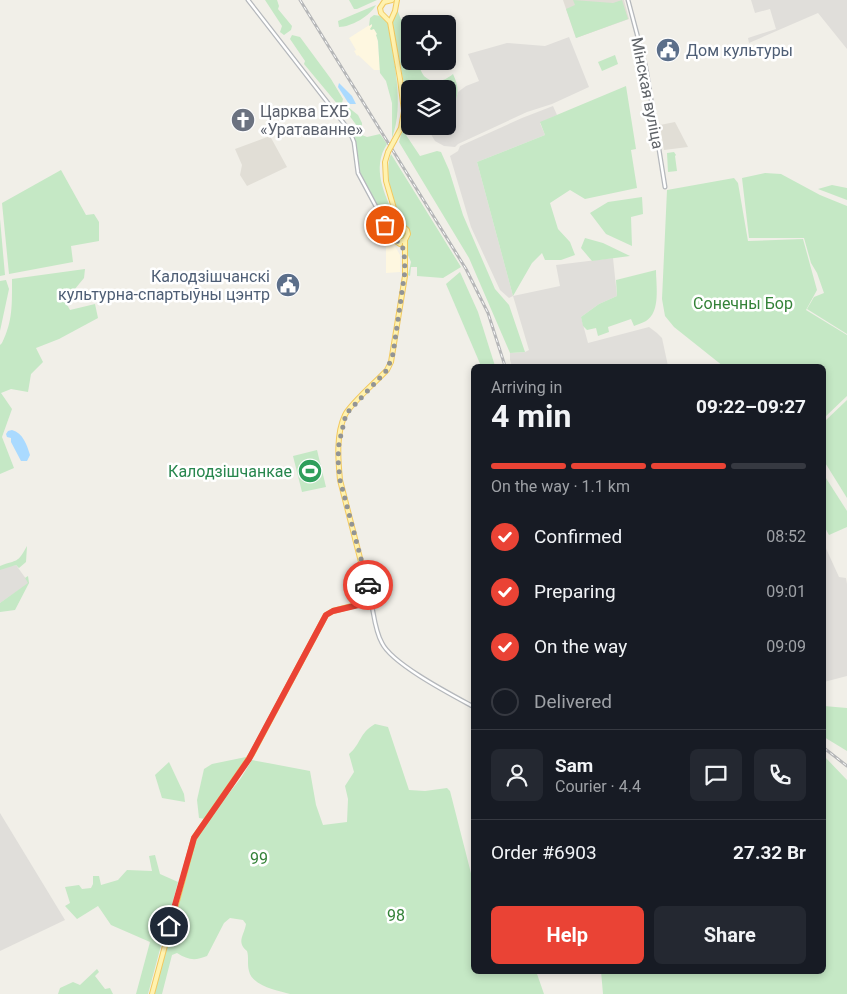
<!DOCTYPE html>
<html lang="en">
<head>
<meta charset="utf-8">
<style>
	:root { --surface:#171b24; --page:#242831; --text:#f1f3f6; --muted:#9ea1a6; --line:#363941; --accent:#ea4335 }
	body { margin:0; font-family:Roboto,sans-serif; background:var(--page); color:var(--text); height:100vh; display:flex; flex-direction:column; font-size:19px; white-space:nowrap }
	* { box-sizing:border-box; margin:0 }
	p { font-size:16px; color:var(--muted) }
	.icon { flex:none; width:28px; height:28px; fill:none; stroke:currentColor; stroke-width:2; stroke-linecap:round; stroke-linejoin:round }
	.map { position:relative; flex:1; overflow:hidden }
	.drawer { position:absolute; left:471px; top:364px; width:355px; height:610px; display:flex; flex-direction:column; background:var(--surface); border-radius:8px; box-shadow:0 2px 8px #0003 }
	.drawer>* { flex:none }
	.buttons { position:absolute; left:401px; top:15px; display:grid; gap:10px }
	.buttons a { display:grid; place-items:center; width:55px; height:55px; border-radius:8px; background:var(--surface); box-shadow:0 2px 8px #0003; font-size:25px }
	.pin { position:absolute; display:grid; place-items:center; width:42px; height:42px; color:#fff; margin:-21px; border:2px solid #fff; border-radius:50%; box-shadow:0 1px 5px #0007 }
	.courier { position:absolute; display:grid; place-items:center; width:50px; height:50px; margin:-25px; border:4px solid #ea4335; border-radius:50%; background:#fff; color:#222; box-shadow:0 1px 6px #0007 }
	.head em { font-style:normal; font-weight:700 }
	.head div { display:flex; flex-direction:column-reverse }
	.head { display:flex; align-items:center; justify-content:space-between; height:85px; padding:0 20px }
	h1 { font-size:32px; font-weight:700; line-height:38px }
	.bar { display:grid; grid-template-columns:repeat(4,1fr); gap:8px 5px; align-content:center; height:60px; padding:0 20px }
	.bar i { height:6px; border-radius:4px; background:var(--line) }
	.bar .active { background:var(--accent) }
	.bar p { grid-column:span 4 }
	.line { display:flex; align-items:center; gap:12px; padding:0 20px; border-top:1px solid var(--line) }
	.line div { flex:1 }
	.round { display:grid; place-items:center; flex:none; width:52px; height:52px; border-radius:8px; background:var(--page) }
	ol { padding:0 20px; list-style:none }
	li { display:flex; align-items:center; gap:15px; height:55px }
	li p { margin-inline-start:auto }
	li .icon { padding:5px; border-radius:50%; background:var(--accent); color:#fff; stroke-width:4 }
	li:last-child { color:var(--muted) }
	li i { width:28px; height:28px; border:2px solid var(--line); border-radius:50% }
	.button { display:flex; gap:10px; margin-top:auto; padding:10px 20px }
	.button a { flex:1; height:58px; border-radius:8px; background:var(--accent); color:#fff; font-size:20px; font-weight:700; line-height:58px; text-align:center }
	.button a+a { background:var(--page); color:var(--text) }
	.map>svg:first-child { display:block }
	.commercial { fill:#fef7e0 }
	.industrial { fill:#e0deda }
	.education { fill:#e1ded6 }
	.green { fill:#c5e8c5 }
	.water { fill:#aadaff }
	.lines { fill:none; stroke-linecap:round; stroke-linejoin:round }
	.minor-casing { stroke:#b5b8bc; stroke-width:5 }
	.major-casing { stroke:#f2c960; stroke-width:6 }
	.minor { stroke:#fff; stroke-width:2.5 }
	.major { stroke:#fff2af; stroke-width:4 }
	.rail-casing { stroke:#b6b7b8; stroke-width:3 }
	.rail { stroke:#fff; stroke-width:1; stroke-dasharray:4; stroke-linecap:butt }
	.major-bridge-casing { stroke:#f2c960; stroke-width:6; stroke-linecap:butt }
	.major-bridge { stroke:#fff2af; stroke-width:4 }
	.done { stroke:#929495; stroke-width:5; stroke-dasharray:0 9 }
	.route { stroke:#ea4335; stroke-width:6 }
	.labels { text-anchor:middle; stroke-width:5; stroke-linejoin:round; paint-order:stroke }
	.service-label { font-size:16px; fill:#4e5e75; stroke:#fff; text-anchor:start }
	.street-label { font-size:16px; fill:#5f6368; stroke:#fff }
	.worship-label { font-size:16px; fill:#5b616d; stroke:#fff; text-anchor:start }
	.park-label { font-size:16px; fill:#348238; stroke:#fff }
	.leisure-label { font-size:16px; fill:#27864d; stroke:#fff; text-anchor:end }
</style>
</head>
<body>
<div class="map">
<svg width="847" height="994" viewBox="0 0 847 994">
	<rect width="100%" height="100%" fill="#f1efe8"/>
	<g class="commercial">
		<polygon points="371,24 377,34 380,70 374,70 358,55 357,56 354,51 356,50 349,38"/>
		<polygon points="392,241 400,255 400,272 386,273 386,242"/>
	</g>
	<g class="industrial">
		<polygon points="751,0 847,0 847,49 818,13 749,43 748,38 776,29 770,9 755,13"/>
		<polygon points="569,37 589,87 552,104 527,112 458,144 455,147 444,146 435,141 426,126 448,126 448,107 455,103 458,92 466,86 479,81 468,54 507,43 545,46"/>
		<polygon points="553,106 557,115 540,123 545,135 477,162 513,296 560,286 556,265 613,258 617,296 599,304 581,317 588,343 649,327 657,333 662,338 668,366 512,366 510,360 510,353 525,352 529,350 513,296 509,298 500,290 471,227 450,156 458,151 460,146 522,118"/>
		<polygon points="824,544 839,577 846,578 847,584 847,676 824,682"/>
		<polygon points="16,565 29,583 0,603 0,568"/>
		<polygon points="0,813 65,920 0,951"/>
	</g>
	<g class="education">
		<polygon points="563,0 624,0 629,19 576,38"/>
		<polygon points="675,122 688,147 664,150 660,125"/>
		<polygon points="270,136 287,167 247,186 240,175 242,165 235,149"/>
	</g>
	<g class="green">
		<polygon points="265,0 277,0 279,6 278,9 292,26 291,30 284,35 280,32 282,26"/>
		<polygon points="349,0 377,0 357,9 354,9"/>
		<polygon points="573,0 613,3 622,0 628,19 576,38 566,9 575,5"/>
		<path d="M376,5C370,16 351,27 339,27L338,21Z"/>
		<path d="M397,9L410,43V61H418C419,66 421,72 424,76C433,85 445,81 453,74C458,85 459,91 455,103L448,107V89H410V126H412L404,132L420,156L437,151L441,152L449,170L463,215L495,289L509,305L525,352L510,353L469,258L399,142L407,112L406,95L392,22Z"/>
		<path d="M374,15L381,16L389,24C393,60 405,104 392,138V103L386,81L380,73L378,41L376,35L377,34L374,29L371,30L370,29L372,26V24L369,26L370,18Z"/>
		<polygon points="292,35 300,37 331,79 343,99 342,103 339,106 304,64 305,61 290,39"/>
		<polygon points="615,55 618,64 602,71 598,62"/>
		<polygon points="626,86 636,149 631,150 637,188 585,199 570,190 550,203 558,229 570,242 575,255 561,260 545,260 542,253 532,263 513,296 477,162 545,135 540,122"/>
		<polygon points="348,107 358,115 362,123 362,126 357,126 346,111"/>
		<path d="M354,132L367,137L380,134L387,144C371,169 385,194 395,218V225L393,226H389L386,224L360,172Z"/>
		<polygon points="674,152 676,155 675,156 677,171 668,172 667,153"/>
		<path d="M391,154L461,267L443,278L417,276V267H411L410,276L408,275L411,262L407,253L406,243L409,235C397,217 382,175 391,154Z"/>
		<polygon points="61,170 86,215 94,214 99,222 99,241 71,246 73,262 9,274 2,203"/>
		<polygon points="765,173 781,174 820,195 847,206 847,334 807,309 814,297 824,293 817,273 811,263 804,238 749,238 742,178"/>
		<polygon points="734,178 738,183 748,241 803,239 817,290 806,310 847,335 847,396 824,418 824,366 723,366 674,327 665,316 662,299 667,190"/>
		<polygon points="832,185 847,188 847,200 818,189"/>
		<polygon points="642,197 643,214 631,217 632,246 606,234 590,213 608,202"/>
		<polygon points="0,219 5,275 0,276"/>
		<circle cx="400" cy="234" r="6"/>
		<polygon points="585,238 603,243 630,256 592,261 581,248"/>
		<path d="M85,269L84,278L65,301L70,310L95,304L98,318L59,339L36,348L43,362L31,374L28,392L11,389L1,393L12,409L2,437L14,468L0,474V345L2,343C13,321 12,304 12,279Z"/>
		<path d="M656,270C656,285 661,312 646,321C643,323 638,324 634,326L631,319L608,327L609,332L598,336L596,328L587,330L583,326L581,317L599,304L617,296L616,280Z"/>
		<polygon points="460,272 478,312 495,366 481,366 446,284"/>
		<polygon points="6,280 9,289 0,331 0,281"/>
		<polygon points="847,400 847,498 824,461 824,422"/>
		<polygon points="317,450 326,487 302,492 293,456"/>
		<polygon points="824,475 847,511 847,527 829,535 824,526"/>
		<path d="M27,546L26,562L19,568L16,565L0,570V566C18,559 17,564 27,546Z"/>
		<polygon points="28,576 29,583 15,610 0,612 0,603 28,583 25,578"/>
		<polygon points="824,706 847,708 847,751 824,737"/>
		<path d="M375,724L388,727L409,790L425,791L447,788L450,791L474,885V971H536L544,994H290C278,991 252,986 249,971C247,964 249,957 247,951C236,942 244,936 246,924L243,920L230,918L224,923L207,956C195,961 188,960 177,953L172,955L162,994H154L194,843L208,820L241,778L252,760L310,771L316,805L323,825L347,822L348,799L345,786L354,772L349,754C361,744 359,733 375,724Z"/>
		<polygon points="824,756 847,780 847,994 603,994 601,971 824,971"/>
		<polygon points="246,757 246,760 205,819 199,818 197,800 204,769 212,764"/>
		<polygon points="169,762 184,794 185,802 162,798 155,775"/>
		<polygon points="155,855 160,874 178,882 148,994 136,994 150,942 111,925 98,906 77,919 65,906 70,903 65,887 79,885 82,889 91,888 93,884 93,876 99,876 101,885 118,880 127,870 152,871 149,856"/>
		<polygon points="97,969 99,972 95,976 105,989 110,988 113,994 58,994 60,988 73,982 80,985"/>
	</g>
	<g class="water">
		<polygon points="339,83 352,96 356,104 349,104 338,87"/>
		<path d="M12,430C23,433 27,445 30,455L27,461H21L11,442V438L7,437L6,434L8,431Z"/>
	</g>
	<g class="lines">
		<g class="minor-casing">
			<g id="minor">
				<polyline points="248,0 349,130 354,142 358,173 380,214 385,225 391,233"/>
				<polyline points="628,0 646,68 665,187"/>
				<path d="M371,601C374,615 375,631 382,643C392,664 452,695 474,707"/>
			</g>
		</g>
		<g class="major-casing">
			<g id="major">
				<polyline points="390,22 381,13 380,8 384,2 392,0"/>
				<polyline points="394,141 401,128 404,111 400,79 390,22 395,11 397,0"/>
				<polyline points="388,152 385,162 386,181 398,222 407,230 408,234 405,240 399,242"/>
				<polyline points="400,244 394,240 391,235 394,228 401,226"/>
				<path d="M152,994L194,838L252,754L326,615L333,611L371,601L340,480C338,459 336,434 345,415C350,404 378,380 387,370L391,362L405,276V240"/>
			</g>
		</g>
		<use href="#minor" class="minor"/>
		<use href="#major" class="major"/>
		<g class="rail-casing">
			<g id="rail">
				<polyline points="300,0 466,269 488,313 505,366"/>
				<polyline points="824,748 847,766"/>
			</g>
		</g>
		<use href="#rail" class="rail"/>
		<g class="major-bridge-casing">
			<polyline id="major-bridge" points="388,152 394,141"/>
		</g>
		<use href="#major-bridge" class="major-bridge"/>
	</g>
	<g class="lines">
		<polyline class="done" points="368,585 340,480 338,459 339,443 346,414 387,370 393,354 405,271 404,250 399,242 394,240 390,232 385,225"/>
		<polyline class="route" points="169,926 194,838 249,759 326,615 333,611 371,602 368,585"/>
	</g>
	<defs>
		<g id="civic-disc" transform="scale(1.25)"><circle r="9.5" fill="#5c6f8a" stroke="#fff"/><path d="M-.6-6.5H3V-4.5H.6V-3L4-1V1h2V6H-6V1h2V-1L-.6-3ZM-1.2 2.5V6h2.4V2.5Z" fill="#fff"/></g>
		<g id="church-disc" transform="scale(1.25)"><circle r="9.5" fill="#6b7280" stroke="#fff"/><path d="M-1.2-6h2.4v3.5h3.3v2.4h-3.3V6h-2.4V-.1h-3.3v-2.4h3.3Z" fill="#fff"/></g>
		<g id="stadium-disc" transform="scale(1.25)"><circle r="9.5" fill="#2e9e5b" stroke="#fff"/><path d="M0-5a6.5 5 0 1 0 0 10a6.5 5 0 1 0 0-10ZM-3.5-1.8h7v3.6h-7Z" fill="#fff"/></g>
	</defs>
	<g fill-rule="evenodd">
		<use href="#civic-disc" x="668" y="50"/>
		<use href="#church-disc" x="243" y="120"/>
		<use href="#civic-disc" x="288" y="285"/>
		<use href="#stadium-disc" x="310" y="471"/>
	</g>
	<g class="labels">
		<g class="service-label">
			<text x="686" y="56">Дом культуры</text>
			<text x="270" y="282" text-anchor="end">Калодзішчанскі<tspan x="270" dy="18">культурна-спартыўны цэнтр</tspan></text>
		</g>
		<g class="street-label">
			<text transform="translate(648 93) rotate(79)" y="6">Мінская вуліца</text>
		</g>
		<g class="worship-label">
			<text x="260" y="117">Царква ЕХБ<tspan x="260" dy="18">«Уратаванне»</tspan></text>
		</g>
		<g class="park-label">
			<text x="743" y="309">Сонечны Бор</text>
			<text x="259" y="864">99</text>
			<text x="396" y="921">98</text>
		</g>
		<g class="leisure-label">
			<text x="292" y="477">Калодзішчанкае</text>
		</g>
	</g>
</svg>
<div class="buttons">
<a><svg class="icon" aria-label="locate" viewBox="0 0 24 24"><circle cx="12" cy="12" r="6"/><path d="M12 2v4M12 18v4M2 12h4M18 12h4"/></svg></a>
<a><svg class="icon" aria-label="layers" viewBox="0 0 24 24"><path d="M12 4l9 5-9 5-9-5zM3 14l9 5 9-5"/></svg></a>
</div>
<div class="pin" style="left:385px;top:225px;background:#ea580c"><svg class="icon" aria-label="bag" viewBox="0 0 24 24"><path d="M5 8h14l-1 12H6zM9 8a3 3 0 0 1 6 0"/></svg></div>
<div class="pin" style="left:169px;top:926px;background:#1f2937"><svg class="icon" aria-label="home" viewBox="0 0 24 24"><path d="M3 11l9-7 9 7M6 9v11h12V9"/></svg></div>
<div class="courier" style="left:368px;top:585px"><svg class="icon" aria-label="car" viewBox="0 0 24 24"><path d="M5 17H2v-5l4-1 3-4h7l3 4 3 1v5h-3M9 17h6M6 11h13"/><circle cx="7" cy="17" r="2"/><circle cx="17" cy="17" r="2"/></svg></div>
<section class="drawer">
<div class="head"><div><h1>4 min</h1><p>Arriving in</p></div><em>09:22–09:27</em></div>
<div class="bar"><i class="active"></i><i class="active"></i><i class="active"></i><i></i><p>On the way · 1.1 km</p></div>
<ol>
<li><svg class="icon" aria-label="check" viewBox="0 0 24 24"><path d="M5 12l5 5 9-10"/></svg>Confirmed<p>08:52</p></li>
<li><svg class="icon" aria-label="check" viewBox="0 0 24 24"><path d="M5 12l5 5 9-10"/></svg>Preparing<p>09:01</p></li>
<li><svg class="icon" aria-label="check" viewBox="0 0 24 24"><path d="M5 12l5 5 9-10"/></svg>On the way<p>09:09</p></li>
<li><i></i>Delivered</li>
</ol>
<div class="line" style="height:90px"><a class="round"><svg class="icon" aria-label="person" viewBox="0 0 24 24"><circle cx="12" cy="8" r="4"/><path d="M4 21q1-7 8-7t8 7"/></svg></a><div><b>Sam</b><p>Courier · 4.4</p></div><a class="round"><svg class="icon" aria-label="chat" viewBox="0 0 24 24"><path d="M4 5h16v11H9l-5 4z"/></svg></a><a class="round"><svg class="icon" aria-label="phone" viewBox="0 0 24 24"><path d="M5 4h4l2 5-3 2q2 4 5 5l2-3 5 2v4C11 20 4 13 5 4z"/></svg></a></div>
<div class="line" style="height:65px"><div>Order #6903</div><b>27.32 Br</b></div>
<div class="button"><a>Help</a><a>Share</a></div>
</section>
</div>
</body>
</html>
